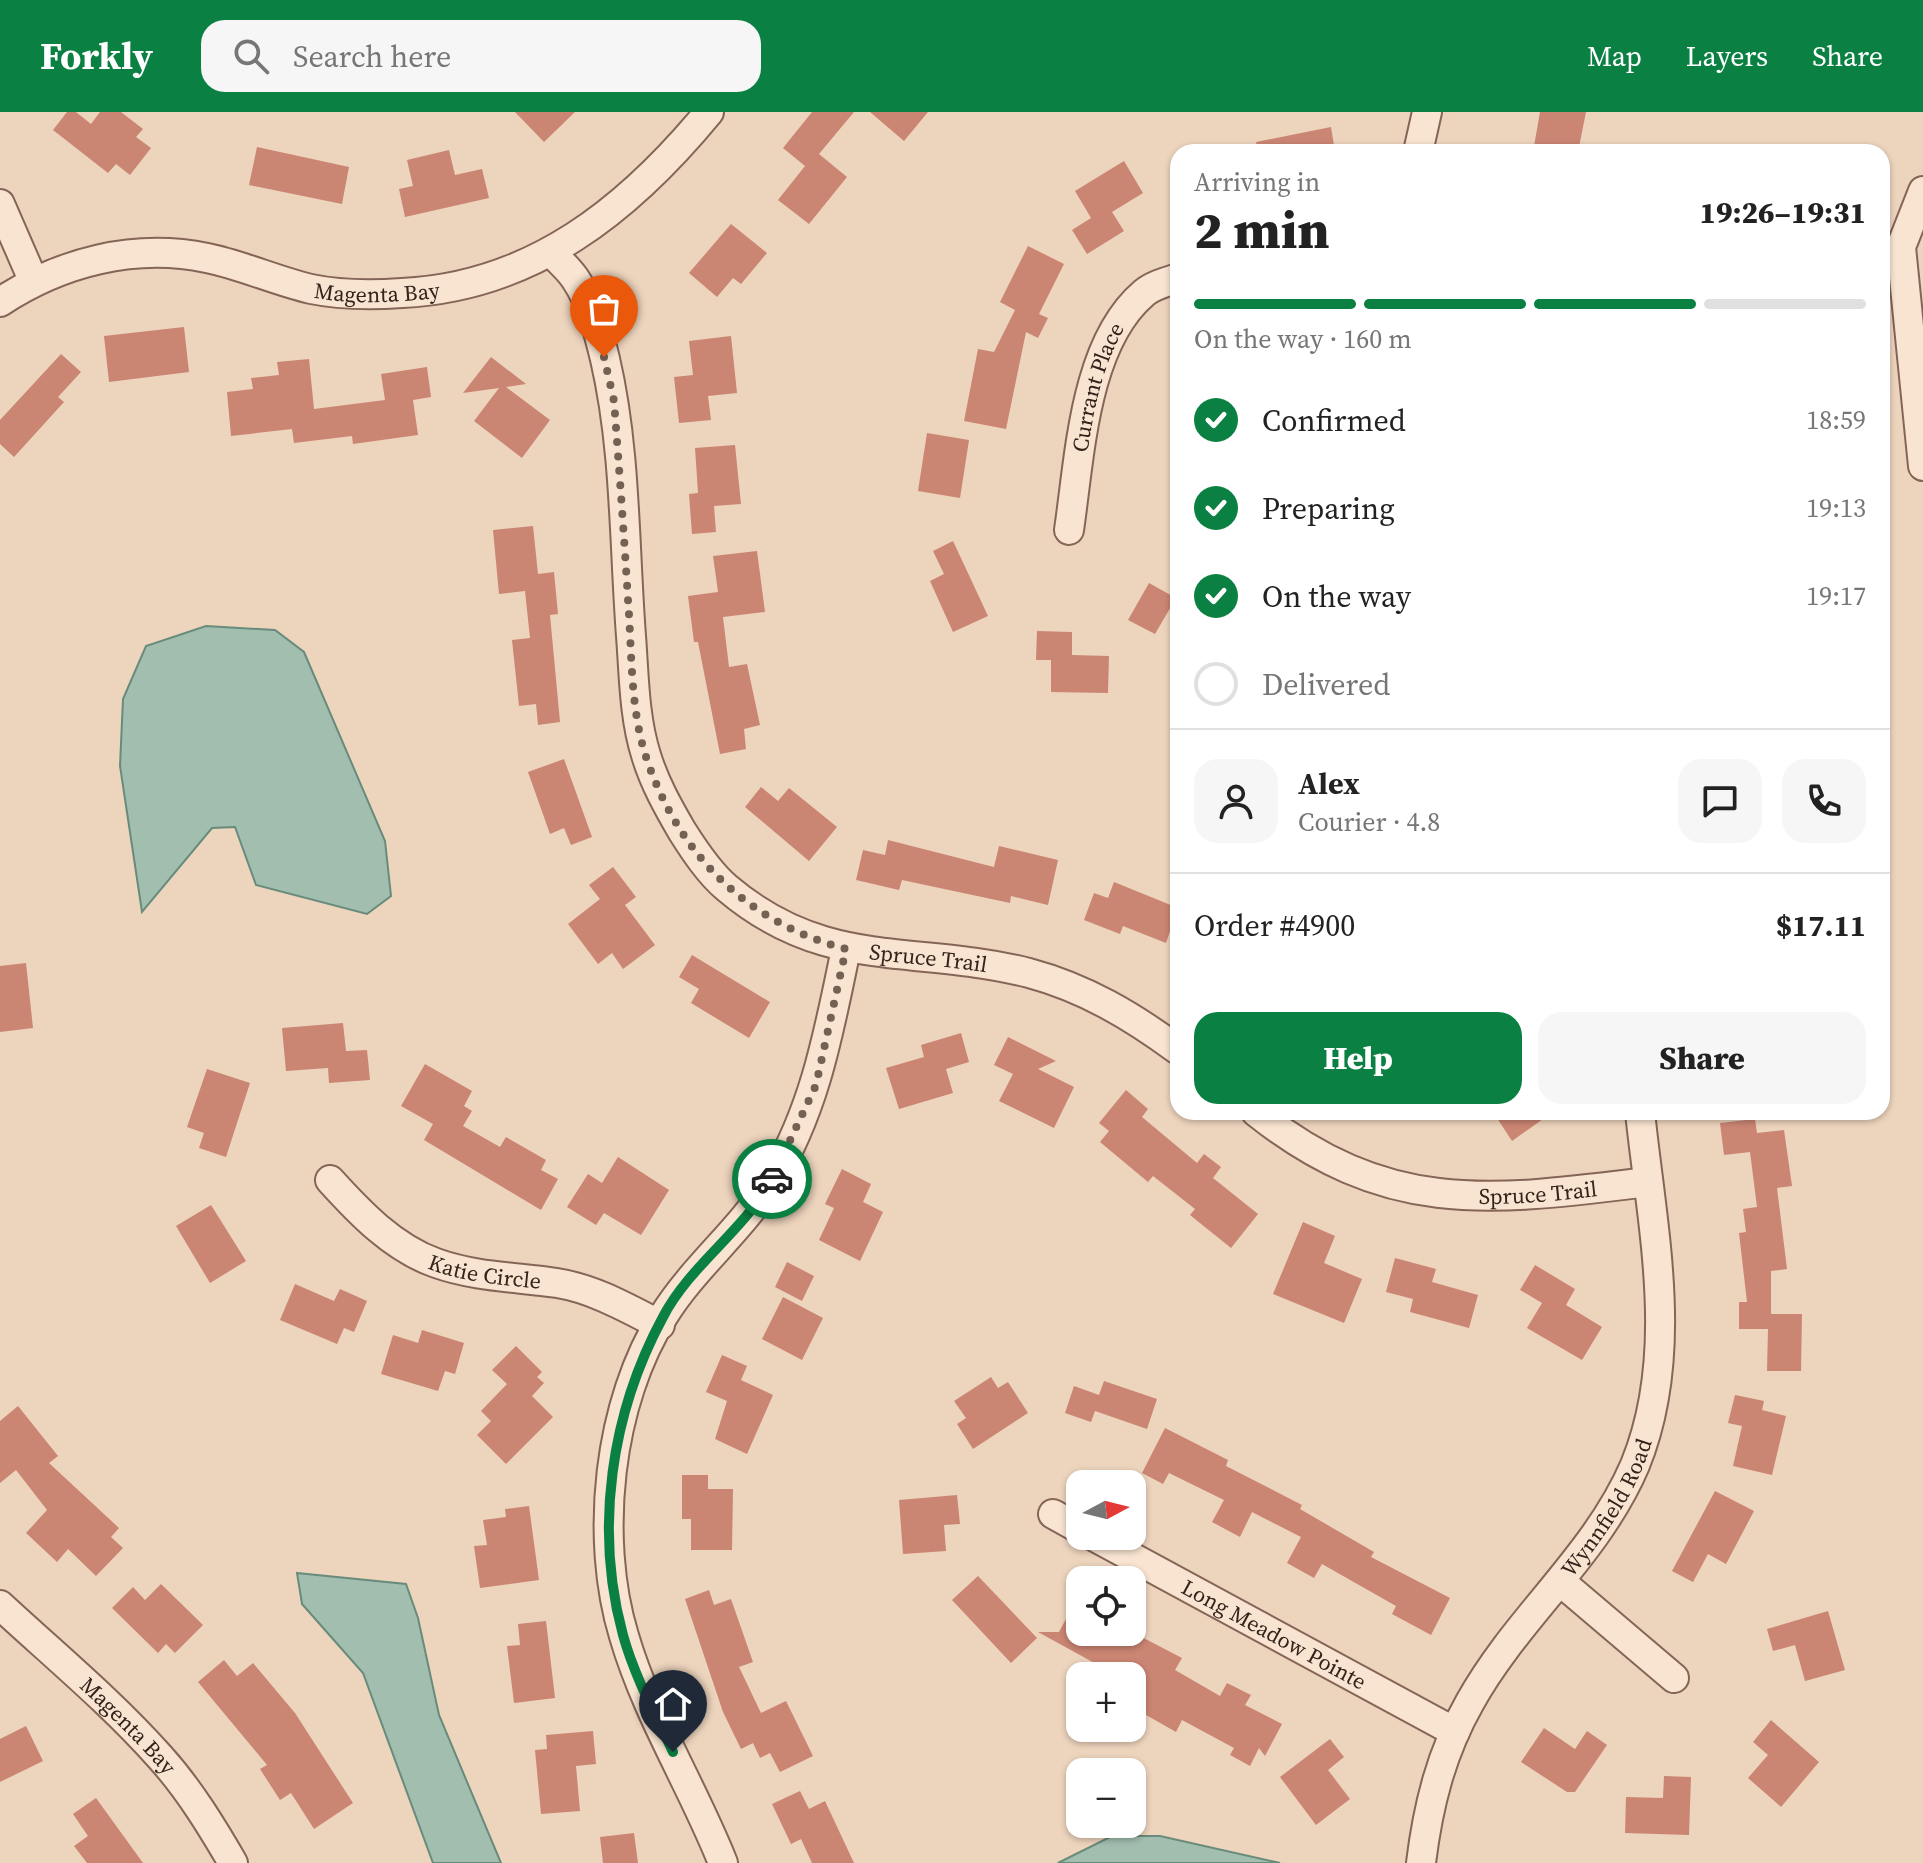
<!DOCTYPE html>
<html lang="en">
<head>
<meta charset="utf-8">
<style>
	:root { --surface:#fff; --page:#f6f6f6; --text:#222; --muted:#767676; --line:#e0e0e0; --accent:#0b8043 }
	body { margin:0; font-family:"Source Serif 4",serif; background:var(--page); color:var(--text); height:100vh; display:flex; flex-direction:column; font-size:30px; white-space:nowrap }
	* { box-sizing:border-box; margin:0 }
	p { font-size:26px; color:var(--muted) }
	.icon { flex:none; width:44px; height:44px; fill:none; stroke:currentColor; stroke-width:2; stroke-linecap:round; stroke-linejoin:round }
	.map { position:relative; flex:1; overflow:hidden }
	.panel { position:absolute; left:1170px; top:32px; width:720px; height:976px; display:flex; flex-direction:column; background:var(--surface); border-radius:24px; box-shadow:0 2px 6px #0004 }
	.panel>* { flex:none }
	.needle { width:52px; rotate:83deg }
	.tools { position:absolute; left:1066px; top:1358px; display:grid; gap:16px }
	.tools a { display:grid; place-items:center; width:80px; height:80px; border-radius:16px; background:var(--surface); box-shadow:0 2px 6px #0004; font-size:40px }
	.pin { position:absolute; display:grid; place-items:center; width:68px; height:68px; color:#fff; margin:-82px -34px; border-radius:50% 50% 50% 0; rotate:-45deg; box-shadow:0 0 8px #0007 }
	.pin .icon { rotate:45deg }
	.courier { position:absolute; display:grid; place-items:center; width:80px; height:80px; margin:-40px; border:6px solid #0b8043; border-radius:50%; background:#fff; color:#222; box-shadow:0 2px 10px #0007 }
	.summary em { font-style:normal; font-weight:800 }
	.summary div { display:flex; flex-direction:column-reverse }
	.summary { display:flex; align-items:center; justify-content:space-between; height:136px; padding:0 24px }
	h1 { font-size:52px; font-weight:800; line-height:60px }
	.bar { display:grid; grid-template-columns:repeat(4,1fr); gap:12px 8px; align-content:center; height:96px; padding:0 24px }
	.bar i { height:10px; border-radius:6px; background:var(--line) }
	.bar .active { background:var(--accent) }
	.bar p { grid-column:span 4 }
	.line { display:flex; align-items:center; gap:20px; padding:0 24px; border-top:2px solid var(--line) }
	.line div { flex:1 }
	.round { display:grid; place-items:center; flex:none; width:84px; height:84px; border-radius:24px; background:var(--page) }
	ol { padding:0 24px; list-style:none }
	li { display:flex; align-items:center; gap:24px; height:88px }
	li p { margin-inline-start:auto }
	li .icon { padding:8px; border-radius:50%; background:var(--accent); color:#fff; stroke-width:4 }
	li:last-child { color:var(--muted) }
	li i { width:44px; height:44px; border:4px solid var(--line); border-radius:50% }
	.cta { display:flex; gap:16px; margin-top:auto; padding:16px 24px }
	.cta a { flex:1; height:92px; border-radius:24px; background:var(--accent); color:#fff; font-size:32px; font-weight:800; line-height:92px; text-align:center }
	.cta a+a { background:var(--page); color:var(--text) }
	header { display:flex; align-items:center; gap:48px; box-sizing:border-box; height:112px; padding:0 40px; background:var(--accent); color:#fff }
	header strong { font-size:38px }
	nav { display:flex; gap:44px; margin-inline-start:auto; font-size:28px }
	.search { width:560px; height:72px; background:var(--page); display:flex; align-items:center; gap:20px; box-sizing:border-box; padding:0 28px; border-radius:24px; color:var(--muted); font-size:30px }
	.map>svg:first-child { display:block }
	.water { fill:#a1beaf; stroke:#698b7b; stroke-width:2 }
	.building { fill:#cb8573 }
	.lines { fill:none; stroke-linecap:round; stroke-linejoin:round }
	.minor-casing { stroke:#846557; stroke-width:32 }
	.minor { stroke:#f8e4d0; stroke-width:28 }
	.done { stroke:#756054; stroke-width:8; stroke-dasharray:0 14.4 }
	.route { stroke:#0b8043; stroke-width:10 }
	.labels { text-anchor:middle; stroke-width:6; stroke-linejoin:round; paint-order:stroke }
	.street-label { font-size:22px; fill:#34221b; stroke:#f4e0cd }
</style>
</head>
<body>
<header>
<strong>Forkly</strong>
<div class="search"><svg class="icon" aria-label="search" viewBox="0 0 24 24"><circle cx="10" cy="10" r="6"/><path d="M15 15l6 6"/></svg>Search here</div>
<nav><a>Map</a><a>Layers</a><a>Share</a></nav>
</header>
<div class="map">
<svg width="1923" height="1751" viewBox="0 0 1923 1751">
	<rect width="100%" height="100%" fill="#edd4bd"/>
	<g class="water">
		<polygon points="206,514 275,518 304,540 385,729 391,784 367,802 256,773 235,715 212,716 142,800 120,654 123,587 146,534"/>
		<polygon points="297,1461 406,1472 418,1506 439,1603 501,1751 433,1751 363,1561 302,1492"/>
		<polygon points="1112,1724 1160,1724 1280,1751 1058,1751"/>
	</g>
	<g class="building">
		<polygon points="67,0 76,0 91,12 100,0 121,0 143,17 136,25 151,36 130,63 116,52 108,61 53,18"/>
		<polygon points="515,0 575,0 544,30"/>
		<polygon points="812,0 854,0 819,42 847,65 809,112 778,88 805,54 783,36"/>
		<polygon points="870,0 928,0 904,29"/>
		<polygon points="1540,0 1586,0 1578,40 1533,40"/>
		<polygon points="1331,15 1335,40 1258,40 1256,30"/>
		<polygon points="257,35 349,55 342,92 249,73"/>
		<polygon points="449,38 455,63 482,57 489,86 405,105 399,77 413,74 407,48"/>
		<polygon points="1124,49 1143,81 1112,100 1124,119 1087,142 1072,118 1091,106 1075,79"/>
		<polygon points="731,112 767,141 741,172 733,166 717,185 689,161"/>
		<polygon points="1028,134 1064,152 1039,202 1048,206 1038,226 1026,220 1006,317 964,309 978,237 994,240 1015,198 1000,190"/>
		<polygon points="184,215 189,260 109,270 104,224"/>
		<polygon points="731,224 737,281 708,284 711,308 679,311 674,265 693,263 689,229"/>
		<polygon points="61,242 81,260 58,285 64,290 14,345 0,332 0,308"/>
		<polygon points="491,245 526,272 506,275 550,308 522,346 474,309 499,276 463,281"/>
		<polygon points="309,247 314,297 385,288 381,262 427,255 431,285 413,288 418,323 353,332 352,324 294,331 292,317 231,324 227,280 253,277 251,266 279,263 277,250"/>
		<polygon points="927,321 969,328 960,386 918,379"/>
		<polygon points="735,333 741,392 714,394 716,420 692,422 689,382 698,381 695,336"/>
		<polygon points="533,414 538,462 554,460 558,502 550,503 560,610 538,613 536,592 519,594 512,528 530,526 525,479 499,482 493,418"/>
		<polygon points="953,429 988,504 953,520 930,469 944,462 933,439"/>
		<polygon points="757,439 765,500 723,505 729,555 747,552 760,613 744,617 746,637 720,642 698,530 694,530 688,484 718,480 713,444"/>
		<polygon points="1149,471 1176,486 1155,522 1128,508"/>
		<polygon points="1037,519 1072,520 1072,543 1109,544 1108,581 1051,580 1051,548 1036,548"/>
		<polygon points="564,647 592,725 571,733 564,716 550,722 528,660"/>
		<polygon points="761,675 778,689 789,676 837,715 809,749 745,695"/>
		<polygon points="888,728 994,755 999,734 1058,748 1048,793 1011,784 1010,791 902,768 899,778 856,768 863,738 885,743"/>
		<polygon points="613,755 636,785 625,793 655,833 623,857 612,841 598,852 568,812 600,787 589,773"/>
		<polygon points="1114,770 1178,796 1166,831 1123,814 1120,822 1084,808 1094,781 1108,786"/>
		<polygon points="692,843 770,890 749,926 691,891 699,877 679,865"/>
		<polygon points="26,851 33,916 0,920 0,854"/>
		<polygon points="343,911 346,939 367,938 370,968 329,971 328,956 286,959 282,916"/>
		<polygon points="961,921 969,950 946,957 953,981 899,997 886,956 924,945 921,933"/>
		<polygon points="1008,925 1056,949 1038,957 1074,975 1054,1016 999,989 1013,962 994,953"/>
		<polygon points="425,952 472,979 464,994 472,999 463,1014 500,1035 506,1025 546,1048 541,1058 558,1067 541,1098 424,1028 433,1012 401,994"/>
		<polygon points="207,957 250,971 226,1045 199,1036 204,1021 187,1015"/>
		<polygon points="1126,978 1148,997 1142,1005 1197,1051 1204,1042 1221,1055 1213,1066 1258,1102 1231,1136 1190,1103 1195,1097 1153,1064 1148,1070 1100,1030 1109,1019 1099,1011"/>
		<polygon points="1493,1000 1553,1000 1512,1029"/>
		<polygon points="1755,1007 1757,1021 1784,1018 1792,1074 1777,1076 1787,1157 1771,1159 1771,1202 1802,1202 1801,1259 1767,1259 1768,1217 1739,1217 1739,1190 1747,1190 1739,1121 1746,1120 1743,1097 1757,1095 1750,1040 1724,1043 1720,1011"/>
		<polygon points="618,1045 669,1078 641,1123 604,1101 596,1113 567,1095 588,1062 602,1071"/>
		<polygon points="842,1057 871,1072 863,1090 883,1100 860,1149 819,1128 834,1096 825,1092"/>
		<polygon points="211,1093 246,1149 210,1171 176,1114"/>
		<polygon points="1303,1110 1335,1124 1324,1151 1362,1167 1344,1211 1273,1182"/>
		<polygon points="1395,1146 1436,1157 1432,1170 1478,1183 1469,1216 1410,1200 1413,1187 1386,1180"/>
		<polygon points="787,1150 814,1164 802,1189 775,1175"/>
		<polygon points="1535,1153 1575,1177 1566,1193 1602,1215 1582,1248 1527,1216 1542,1191 1520,1178"/>
		<polygon points="295,1172 334,1189 340,1177 367,1189 354,1220 344,1216 337,1232 280,1208"/>
		<polygon points="783,1185 823,1206 802,1248 762,1227"/>
		<polygon points="422,1218 464,1231 455,1262 445,1259 438,1279 381,1262 393,1223 418,1231"/>
		<polygon points="516,1234 542,1260 537,1265 544,1271 532,1284 553,1305 506,1352 477,1323 491,1309 481,1299 507,1272 492,1258"/>
		<polygon points="722,1243 747,1254 741,1268 773,1283 747,1342 715,1327 727,1289 706,1280"/>
		<polygon points="991,1265 998,1276 1008,1270 1028,1301 973,1337 957,1312 966,1306 954,1289"/>
		<polygon points="1104,1269 1157,1287 1147,1317 1095,1299 1091,1310 1065,1301 1074,1274 1099,1283"/>
		<polygon points="1735,1283 1764,1289 1762,1298 1786,1304 1772,1363 1733,1354 1742,1314 1728,1311"/>
		<polygon points="18,1294 58,1344 49,1351 119,1416 111,1425 123,1436 96,1464 68,1437 57,1450 26,1421 47,1398 16,1358 0,1371 0,1309"/>
		<polygon points="1165,1316 1228,1348 1226,1354 1302,1393 1300,1397 1374,1440 1371,1445 1450,1486 1431,1523 1392,1502 1396,1494 1322,1452 1314,1466 1287,1451 1301,1425 1252,1400 1240,1425 1212,1410 1224,1388 1169,1361 1163,1372 1142,1361"/>
		<polygon points="682,1363 708,1363 708,1377 733,1377 732,1438 691,1438 691,1407 682,1407"/>
		<polygon points="1715,1379 1754,1399 1726,1452 1708,1442 1693,1470 1672,1459"/>
		<polygon points="957,1383 960,1412 944,1413 946,1439 903,1442 899,1388"/>
		<polygon points="529,1394 539,1468 480,1476 474,1434 487,1433 483,1408 506,1405 505,1397"/>
		<polygon points="978,1464 1037,1526 1011,1551 952,1488"/>
		<polygon points="161,1472 203,1513 175,1541 166,1532 158,1541 112,1496 133,1475 145,1488"/>
		<polygon points="709,1478 714,1493 731,1487 753,1550 739,1555 761,1601 786,1589 813,1644 780,1660 770,1641 760,1646 753,1631 741,1637 723,1600 685,1487"/>
		<polygon points="1080,1481 1080,1520 1132,1520 1182,1546 1175,1558 1220,1584 1227,1571 1251,1583 1245,1593 1282,1612 1265,1644 1259,1636 1250,1654 1230,1643 1234,1636 1182,1608 1176,1620 1132,1595 1132,1564 1118,1564 1038,1520 1059,1520"/>
		<polygon points="1828,1499 1845,1558 1805,1569 1795,1533 1773,1539 1767,1517"/>
		<polygon points="546,1509 555,1586 514,1591 507,1534 520,1533 518,1512"/>
		<polygon points="224,1548 237,1564 253,1551 295,1601 353,1691 314,1717 291,1681 280,1688 260,1657 267,1653 198,1570"/>
		<polygon points="1771,1608 1819,1650 1781,1695 1748,1666 1768,1643 1753,1630"/>
		<polygon points="26,1614 43,1649 0,1670 0,1627"/>
		<polygon points="1544,1616 1575,1637 1587,1619 1607,1633 1575,1680 1567,1680 1521,1650"/>
		<polygon points="593,1619 596,1652 576,1654 580,1699 541,1702 535,1638 547,1637 546,1623"/>
		<polygon points="1330,1627 1344,1645 1328,1658 1350,1687 1316,1713 1280,1665"/>
		<polygon points="1664,1664 1691,1665 1689,1723 1625,1721 1626,1685 1663,1686"/>
		<polygon points="800,1679 809,1697 825,1689 854,1751 812,1751 801,1727 791,1732 772,1692"/>
		<polygon points="96,1686 143,1751 87,1751 74,1734 88,1724 73,1702"/>
		<polygon points="634,1721 638,1751 603,1751 600,1725"/>
	</g>
	<g class="lines">
		<g class="minor-casing">
			<g id="minor">
				<polyline points="1418,40 1427,0"/>
				<polyline points="1923,79 1901,135 1923,354"/>
				<polyline points="0,92 33,168"/>
				<path id="s1" d="M552,141C560,150 570,158 576,168C591,190 599,222 605,247C626,337 624,432 631,524C634,563 634,605 646,643C654,670 668,695 682,719C694,738 709,761 727,776C826,860 915,832 1029,861C1085,876 1132,904 1178,938"/>
				<path id="s2" d="M0,190C61,150 134,131 207,146C242,153 276,169 311,177C340,183 373,183 402,181C533,175 629,97 709,0"/>
				<path id="s3" d="M1069,418C1080,344 1084,232 1144,181C1153,173 1167,170 1178,166"/>
				<path id="s4" d="M1256,1000C1388,1105 1492,1089 1648,1070"/>
				<path id="s5" d="M330,1068C359,1100 393,1136 436,1151C475,1165 516,1165 557,1171C594,1177 627,1196 660,1213"/>
				<polyline points="1053,1402 1080,1417"/>
				<path id="s6" d="M1093,1424L1455,1620"/>
				<polyline points="1561,1470 1674,1566"/>
				<path id="s7" d="M0,1493C54,1543 111,1590 160,1645C189,1677 212,1715 233,1751"/>
				<path d="M723,1751C693,1675 647,1603 624,1524C594,1426 608,1290 664,1203C694,1155 740,1119 770,1071C815,999 829,919 846,837"/>
				<path id="s8" d="M1421,1751C1428,1694 1441,1641 1470,1590C1517,1505 1596,1444 1635,1353C1681,1241 1652,1116 1640,1000"/>
			</g>
		</g>
		<use href="#minor" class="minor"/>
	</g>
	<g class="lines">
		<path class="done" d="M604,245L614,289C619,355 624,422 628,488C632,539 630,596 646,645C679,743 746,810 846,837L816,973L772,1067"/>
		<path class="route" d="M673,1640C655,1602 634,1563 623,1523C594,1417 611,1301 663,1205C690,1153 744,1119 772,1067"/>
	</g>
	<g class="labels">
		<g class="street-label">
			<text dy="8" stroke="none"><textPath href="#s2" startOffset="392">Magenta Bay</textPath></text>
			<text dy="8" stroke="none"><textPath href="#s3" startOffset="146">Currant Place</textPath></text>
			<text dy="8" stroke="none"><textPath href="#s1" startOffset="894">Spruce Trail</textPath></text>
			<text dy="8" stroke="none"><textPath href="#s4" startOffset="302">Spruce Trail</textPath></text>
			<text dy="8" stroke="none"><textPath href="#s5" startOffset="186">Katie Circle</textPath></text>
			<text dy="8" stroke="none"><textPath href="#s8" startOffset="408">Wynnfield Road</textPath></text>
			<text dy="8" stroke="none"><textPath href="#s6" startOffset="206">Long Meadow Pointe</textPath></text>
			<text dy="8" stroke="none"><textPath href="#s7" startOffset="176">Magenta Bay</textPath></text>
		</g>
	</g>
</svg>
<div class="tools">
<a><svg class="needle" viewBox="-14 -14 28 28"><path d="M0-13l5 13h-10z" fill="#e53935"/><path d="M0 13l5-13h-10z" fill="#767676"/></svg></a>
<a><svg class="icon" aria-label="locate" viewBox="0 0 24 24"><circle cx="12" cy="12" r="6"/><path d="M12 2v4M12 18v4M2 12h4M18 12h4"/></svg></a>
<a>+</a>
<a>−</a>
</div>
<div class="pin" style="left:604px;top:245px;background:#ea580c"><svg class="icon" aria-label="bag" viewBox="0 0 24 24"><path d="M5 8h14l-1 12H6zM9 8a3 3 0 0 1 6 0"/></svg></div>
<div class="pin" style="left:673px;top:1640px;background:#1f2937"><svg class="icon" aria-label="home" viewBox="0 0 24 24"><path d="M3 11l9-7 9 7M6 9v11h12V9"/></svg></div>
<div class="courier" style="left:772px;top:1067px"><svg class="icon" aria-label="car" viewBox="0 0 24 24"><path d="M5 17H2v-5l4-1 3-4h7l3 4 3 1v5h-3M9 17h6M6 11h13"/><circle cx="7" cy="17" r="2"/><circle cx="17" cy="17" r="2"/></svg></div>
<section class="panel">
<div class="summary"><div><h1>2 min</h1><p>Arriving in</p></div><em>19:26–19:31</em></div>
<div class="bar"><i class="active"></i><i class="active"></i><i class="active"></i><i></i><p>On the way · 160 m</p></div>
<ol>
<li><svg class="icon" aria-label="check" viewBox="0 0 24 24"><path d="M5 12l5 5 9-10"/></svg>Confirmed<p>18:59</p></li>
<li><svg class="icon" aria-label="check" viewBox="0 0 24 24"><path d="M5 12l5 5 9-10"/></svg>Preparing<p>19:13</p></li>
<li><svg class="icon" aria-label="check" viewBox="0 0 24 24"><path d="M5 12l5 5 9-10"/></svg>On the way<p>19:17</p></li>
<li><i></i>Delivered</li>
</ol>
<div class="line" style="height:144px"><a class="round"><svg class="icon" aria-label="person" viewBox="0 0 24 24"><circle cx="12" cy="8" r="4"/><path d="M4 21q1-7 8-7t8 7"/></svg></a><div><b>Alex</b><p>Courier · 4.8</p></div><a class="round"><svg class="icon" aria-label="chat" viewBox="0 0 24 24"><path d="M4 5h16v11H9l-5 4z"/></svg></a><a class="round"><svg class="icon" aria-label="phone" viewBox="0 0 24 24"><path d="M5 4h4l2 5-3 2q2 4 5 5l2-3 5 2v4C11 20 4 13 5 4z"/></svg></a></div>
<div class="line" style="height:104px"><div>Order #4900</div><b>$17.11</b></div>
<div class="cta"><a>Help</a><a>Share</a></div>
</section>
</div>
</body>
</html>
